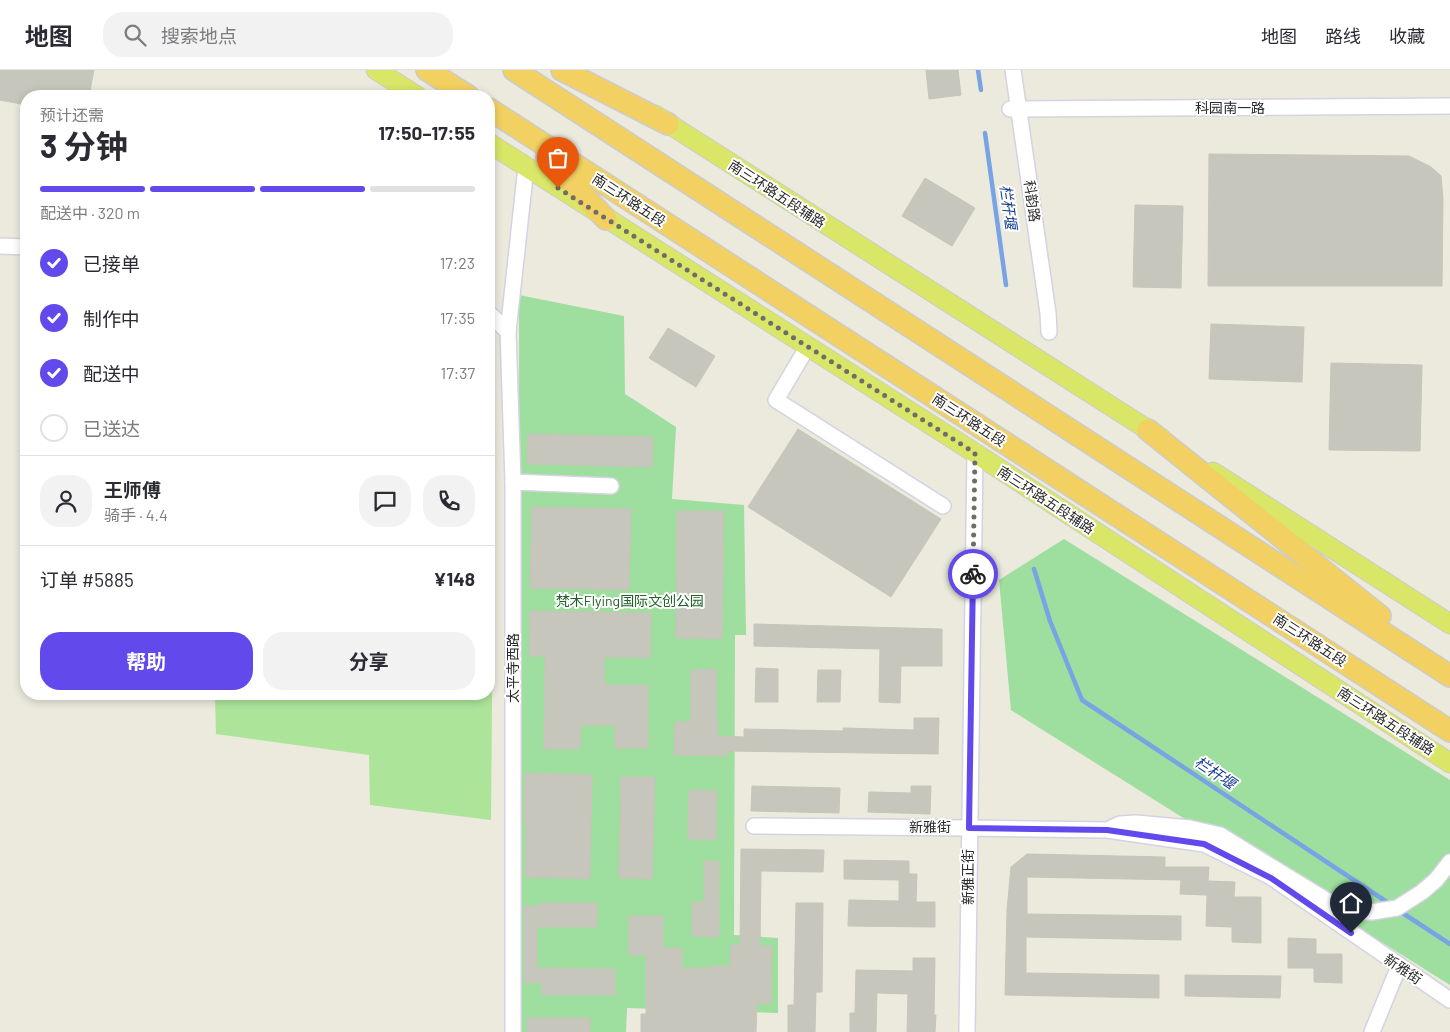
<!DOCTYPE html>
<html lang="zh">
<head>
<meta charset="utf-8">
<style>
	:root { --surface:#fff; --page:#f2f2f3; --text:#2b2b33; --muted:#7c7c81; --line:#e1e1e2; --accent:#6149ec }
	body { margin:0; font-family:Barlow,"Noto Sans SC",sans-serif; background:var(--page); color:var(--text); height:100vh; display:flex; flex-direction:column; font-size:19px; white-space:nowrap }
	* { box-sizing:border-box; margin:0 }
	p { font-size:16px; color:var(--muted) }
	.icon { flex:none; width:28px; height:28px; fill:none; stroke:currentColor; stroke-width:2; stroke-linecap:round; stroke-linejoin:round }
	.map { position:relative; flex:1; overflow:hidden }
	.side { position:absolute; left:20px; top:20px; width:475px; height:610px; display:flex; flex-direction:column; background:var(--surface); border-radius:20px; box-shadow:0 2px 8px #0003 }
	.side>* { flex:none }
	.pin { position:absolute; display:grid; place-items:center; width:42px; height:42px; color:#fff; margin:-51px -21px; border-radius:50% 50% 50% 0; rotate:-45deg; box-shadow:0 0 5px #0007 }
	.pin .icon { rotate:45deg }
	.courier { position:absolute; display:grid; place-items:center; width:50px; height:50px; margin:-25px; border:4px solid #6149ec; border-radius:50%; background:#fff; color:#222; box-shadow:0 1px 6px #0007 }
	.head em { font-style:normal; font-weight:700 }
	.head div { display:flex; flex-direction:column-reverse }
	.head { display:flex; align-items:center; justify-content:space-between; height:85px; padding:0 20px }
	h1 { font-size:32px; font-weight:700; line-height:38px }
	.bar { display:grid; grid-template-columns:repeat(4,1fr); gap:8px 5px; align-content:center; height:60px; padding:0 20px }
	.bar i { height:6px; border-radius:4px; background:var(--line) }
	.bar .selected { background:var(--accent) }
	.bar p { grid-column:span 4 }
	.line { display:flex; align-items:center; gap:12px; padding:0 20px; border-top:1px solid var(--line) }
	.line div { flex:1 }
	.round { display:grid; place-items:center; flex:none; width:52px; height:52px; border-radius:20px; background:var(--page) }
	ol { padding:0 20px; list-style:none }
	li { display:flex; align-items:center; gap:15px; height:55px }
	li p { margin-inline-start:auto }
	li .icon { padding:5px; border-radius:50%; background:var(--accent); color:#fff; stroke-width:4 }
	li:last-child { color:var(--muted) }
	li i { width:28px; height:28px; border:2px solid var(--line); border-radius:50% }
	.primary-button { display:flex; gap:10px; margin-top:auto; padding:10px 20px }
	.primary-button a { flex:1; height:58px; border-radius:20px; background:var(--accent); color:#fff; font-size:20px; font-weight:700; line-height:58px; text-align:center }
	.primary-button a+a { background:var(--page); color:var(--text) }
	header { display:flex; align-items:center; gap:30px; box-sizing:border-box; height:70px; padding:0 25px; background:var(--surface); border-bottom:1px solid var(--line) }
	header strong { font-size:24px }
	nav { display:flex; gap:28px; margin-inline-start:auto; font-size:18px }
	.search { width:350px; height:45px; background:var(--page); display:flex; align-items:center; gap:12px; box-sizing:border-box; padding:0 18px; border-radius:20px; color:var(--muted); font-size:19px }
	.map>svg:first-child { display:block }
	.green { fill:#9ede9e }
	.pitch { fill:#ace49a }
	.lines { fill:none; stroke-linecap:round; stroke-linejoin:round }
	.stream { stroke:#78a3e5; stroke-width:4.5 }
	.building { fill:#c7c6bd; stroke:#c6c6b7 }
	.minor-casing { stroke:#d5d2e2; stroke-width:18 }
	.major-casing { stroke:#ccc; stroke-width:21 }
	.highway-casing { stroke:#ccc; stroke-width:24 }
	.minor { stroke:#fff; stroke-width:15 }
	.major { stroke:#d9e667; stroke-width:19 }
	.highway { stroke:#f2d061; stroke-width:21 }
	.done { stroke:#6e6d69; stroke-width:5; stroke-dasharray:0 9 }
	.route { stroke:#6149ec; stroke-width:6 }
	.labels { text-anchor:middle; stroke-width:4; stroke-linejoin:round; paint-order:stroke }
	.street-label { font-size:14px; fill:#2a2a2a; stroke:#fff }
	.park-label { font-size:14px; fill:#1f6228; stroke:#fff }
	.water-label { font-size:15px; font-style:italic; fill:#173e91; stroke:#fff }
</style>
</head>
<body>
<header>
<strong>地图</strong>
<div class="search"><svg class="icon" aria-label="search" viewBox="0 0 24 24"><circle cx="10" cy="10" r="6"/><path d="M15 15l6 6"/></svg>搜索地点</div>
<nav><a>地图</a><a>路线</a><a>收藏</a></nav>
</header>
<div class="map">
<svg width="1450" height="962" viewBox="0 0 1450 962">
	<rect width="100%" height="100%" fill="#ebeadd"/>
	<g class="green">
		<polygon points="519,225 624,246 625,324 676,357 672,429 744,435 746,565 735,565 734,865 778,868 778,943 627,938 626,962 520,962"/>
		<polygon points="1064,469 1450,710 1450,915 1011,640 999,510"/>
	</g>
	<polygon class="pitch" points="489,282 495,293 491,750 370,735 369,685 216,664 215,624 489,624"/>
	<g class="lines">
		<g class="stream">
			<polyline points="978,0 981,20"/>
			<polyline points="985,63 1006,215"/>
			<polyline points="1034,499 1050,551 1082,630 1390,834"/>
			<polyline points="1398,840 1450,874"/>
		</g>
	</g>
	<g class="building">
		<polygon points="0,0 94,0 89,26 26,26 26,35 0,30"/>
		<polygon points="926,0 958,0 961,25 929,29"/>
		<polygon points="1209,84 1409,86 1431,97 1441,106 1443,129 1442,216 1208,216"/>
		<polygon points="925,108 975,138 952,176 902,146"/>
		<polygon points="1135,135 1183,136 1181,218 1133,217"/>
		<polygon points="1211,254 1304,257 1302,312 1209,309"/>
		<polygon points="668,258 715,286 696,317 649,288"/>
		<polygon points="1331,293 1422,295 1420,381 1329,380"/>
		<polygon points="798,359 941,449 891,527 748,437"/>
		<polygon points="528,364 653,367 652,397 527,394"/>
		<polygon points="532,437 631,439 629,520 530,518"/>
		<polygon points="677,441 724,441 722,569 676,568"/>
		<polygon points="530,541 651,543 650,588 604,587 605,615 648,615 648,678 615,678 615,655 581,655 580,679 544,679 545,586 529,586"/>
		<polygon points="754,554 942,559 942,596 901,596 900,633 879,632 880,579 754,576"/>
		<polygon points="756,598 778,599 778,632 755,632"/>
		<polygon points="716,599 717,652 718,652 718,666 744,667 744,659 843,661 843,658 914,660 914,648 939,648 938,684 728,681 728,686 674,685 675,652 691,652 691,600"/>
		<polygon points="818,600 841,600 840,632 817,632"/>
		<polygon points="525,703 592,705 590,809 525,807 526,751 524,751"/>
		<polygon points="621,707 655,707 652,809 619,808"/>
		<polygon points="752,716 840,718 839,743 751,741"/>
		<polygon points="911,716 931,716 930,744 868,742 869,722 911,723"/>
		<polygon points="689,720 717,721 716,770 688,769"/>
		<polygon points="741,779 824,780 823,802 761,801 760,876 772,876 771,934 757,933 756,962 641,962 641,944 646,944 646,885 629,885 629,846 663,846 663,878 682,878 682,898 710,898 710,896 730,896 731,875 740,875"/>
		<polygon points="1027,784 1165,787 1165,797 1209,797 1208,811 1235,812 1234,827 1261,827 1261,873 1232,872 1232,857 1206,856 1207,825 1180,824 1181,810 1027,807 1027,844 1181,846 1181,870 1026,867 1026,903 1159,905 1159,928 1005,925 1007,840 1011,797"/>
		<polygon points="844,790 909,791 909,804 917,804 916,832 935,832 935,857 848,856 849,830 899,831 899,810 844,809"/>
		<polygon points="704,791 719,791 719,867 692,866 692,832 704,832"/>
		<polygon points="541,833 597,833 597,857 537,857 537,898 615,899 615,925 542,925 542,913 524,913 524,836 541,836"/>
		<polygon points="796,833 823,833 822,922 816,922 815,962 788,962 788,935 794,935"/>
		<polygon points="1288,868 1316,869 1316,884 1342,884 1342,913 1314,912 1314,898 1288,898"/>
		<polygon points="913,888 935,888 934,945 936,945 935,962 907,962 908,924 877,923 876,962 850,962 850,943 855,943 856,900 913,901"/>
		<polygon points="1185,905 1281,906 1280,928 1185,926"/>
		<rect x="527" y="948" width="63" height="14"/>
	</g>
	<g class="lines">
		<g class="minor-casing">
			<g id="minor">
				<polyline points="1013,0 1048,243 1049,262"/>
				<polyline points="1010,39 1450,36"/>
				<polyline points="0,176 26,177"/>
				<polyline points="489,243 508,262 513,412 513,962"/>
				<polyline points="508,262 526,97"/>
				<polyline points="808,276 776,330 943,436"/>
				<polyline points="513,412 611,416"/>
				<polyline points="754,756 969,758 1107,760 1204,774 1271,807 1450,930"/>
				<polyline points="1111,758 1120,754 1136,753 1190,758 1220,765 1334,835 1351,842 1372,842 1397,838 1422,822 1436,810 1450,792"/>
				<polyline points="967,962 975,383"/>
				<polyline points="1372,962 1399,896"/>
			</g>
		</g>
		<g class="major-casing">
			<g id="major">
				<polyline points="376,0 417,26"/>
				<polyline points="655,45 1161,368"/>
				<polyline points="489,73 975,383 1450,693"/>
				<polyline points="1213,402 1450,554"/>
			</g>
		</g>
		<g class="highway-casing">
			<g id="highway">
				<polyline points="427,0 468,26"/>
				<polyline points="514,0 1450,606"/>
				<polyline points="562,0 668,54"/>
				<polyline points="489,39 1450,661"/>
				<polyline points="547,87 606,149"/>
				<polyline points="1148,360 1380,546"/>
			</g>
		</g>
		<use href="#minor" class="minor"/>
		<use href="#major" class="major"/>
		<use href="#highway" class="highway"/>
	</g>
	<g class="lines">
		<polyline class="done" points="558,118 975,383 973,504"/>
		<polyline class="route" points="973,504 969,758 1107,760 1204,774 1271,808 1351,863"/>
	</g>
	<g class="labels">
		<g class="street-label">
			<text x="1230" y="43">科园南一路</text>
			<text transform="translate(777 124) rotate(33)" y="5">南三环路五段辅路</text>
			<text transform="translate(629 130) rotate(33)" y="5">南三环路五段</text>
			<text transform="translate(1032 131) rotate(82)" y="5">科韵路</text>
			<text transform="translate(969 350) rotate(33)" y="5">南三环路五段</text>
			<text transform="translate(1046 430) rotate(33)" y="5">南三环路五段辅路</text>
			<text transform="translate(1310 570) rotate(33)" y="5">南三环路五段</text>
			<text transform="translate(513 598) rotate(-90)" y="5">太平寺西路</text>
			<text transform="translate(1386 651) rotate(33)" y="5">南三环路五段辅路</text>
			<text x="930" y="762">新雅街</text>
			<text transform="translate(968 807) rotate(-90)" y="5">新雅正街</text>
			<text transform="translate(1403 899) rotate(34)" y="5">新雅街</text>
		</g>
		<g class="park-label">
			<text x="630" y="536">梵木Flying国际文创公园</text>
		</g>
		<g class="water-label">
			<text transform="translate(1008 137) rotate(82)" y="5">栏杆堰</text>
			<text transform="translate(1215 703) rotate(34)" y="5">栏杆堰</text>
		</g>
	</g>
</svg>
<div class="pin" style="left:558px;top:118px;background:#ea580c"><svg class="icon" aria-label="bag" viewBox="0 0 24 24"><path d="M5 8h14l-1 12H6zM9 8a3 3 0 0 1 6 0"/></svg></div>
<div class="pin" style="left:1351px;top:863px;background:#1f2937"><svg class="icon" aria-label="home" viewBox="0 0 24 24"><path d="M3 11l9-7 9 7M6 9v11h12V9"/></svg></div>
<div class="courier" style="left:973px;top:504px"><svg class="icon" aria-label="bike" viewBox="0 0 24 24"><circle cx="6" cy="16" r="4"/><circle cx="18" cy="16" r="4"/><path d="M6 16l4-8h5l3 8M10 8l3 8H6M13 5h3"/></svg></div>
<section class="side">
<div class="head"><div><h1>3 分钟</h1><p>预计还需</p></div><em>17:50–17:55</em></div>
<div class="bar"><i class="selected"></i><i class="selected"></i><i class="selected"></i><i></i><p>配送中 · 320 m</p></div>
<ol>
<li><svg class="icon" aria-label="check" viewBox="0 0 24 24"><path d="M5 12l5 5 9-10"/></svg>已接单<p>17:23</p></li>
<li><svg class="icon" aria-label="check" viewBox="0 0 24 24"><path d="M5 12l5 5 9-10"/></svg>制作中<p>17:35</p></li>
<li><svg class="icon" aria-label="check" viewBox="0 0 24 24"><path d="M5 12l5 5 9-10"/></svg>配送中<p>17:37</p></li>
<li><i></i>已送达</li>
</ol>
<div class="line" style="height:90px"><a class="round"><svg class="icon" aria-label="person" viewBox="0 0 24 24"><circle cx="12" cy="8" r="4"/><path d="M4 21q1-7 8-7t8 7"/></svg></a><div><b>王师傅</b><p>骑手 · 4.4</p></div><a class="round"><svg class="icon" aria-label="chat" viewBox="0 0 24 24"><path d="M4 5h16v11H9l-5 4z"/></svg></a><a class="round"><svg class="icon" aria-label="phone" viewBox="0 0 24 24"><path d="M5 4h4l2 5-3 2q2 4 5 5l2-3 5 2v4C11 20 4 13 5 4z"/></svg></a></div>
<div class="line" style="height:65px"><div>订单 #5885</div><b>¥148</b></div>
<div class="primary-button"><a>帮助</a><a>分享</a></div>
</section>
</div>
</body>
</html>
